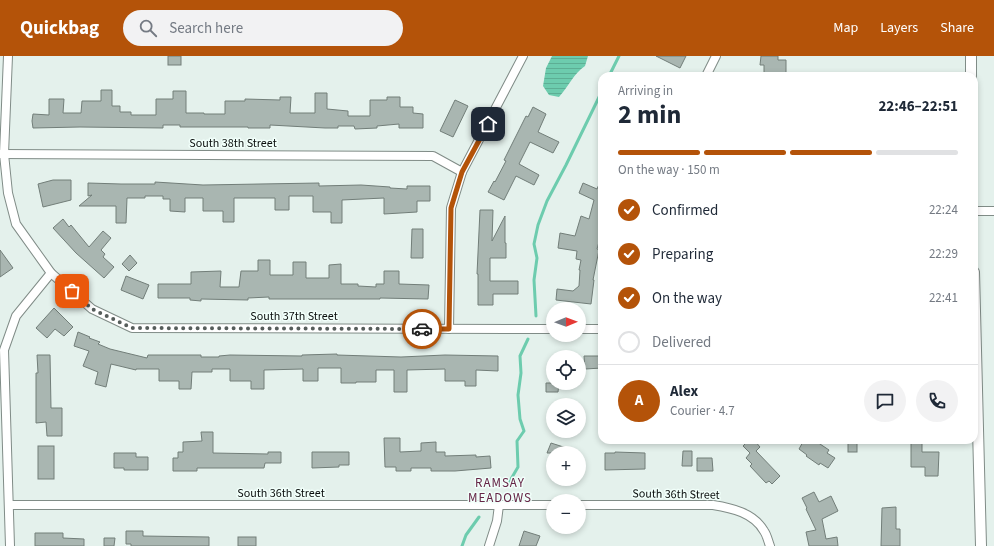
<!DOCTYPE html>
<html lang="en">
<head>
<meta charset="utf-8">
<style>
	:root { --surface:#fff; --page:#f2f2f3; --text:#1f2937; --muted:#747a83; --line:#e0e1e3; --accent:#b45309 }
	body { margin:0; font-family:"Source Sans 3",sans-serif; background:var(--page); color:var(--text); height:100vh; display:flex; flex-direction:column; font-size:15px; white-space:nowrap }
	* { box-sizing:border-box; margin:0 }
	p { font-size:13px; color:var(--muted) }
	.icon { flex:none; width:22px; height:22px; fill:none; stroke:currentColor; stroke-width:2; stroke-linecap:round; stroke-linejoin:round }
	.map { position:relative; flex:1; overflow:hidden }
	.side { position:absolute; left:598px; top:16px; width:380px; height:372px; display:flex; flex-direction:column; background:var(--surface); border-radius:12px; box-shadow:0 2px 6px #0003 }
	.side>* { flex:none }
	.needle { width:26px; rotate:89deg }
	.buttons { position:absolute; left:546px; top:246px; display:grid; gap:8px }
	.buttons a { display:grid; place-items:center; width:40px; height:40px; border-radius:50%; background:var(--surface); box-shadow:0 2px 6px #0003; font-size:20px }
	.pin { position:absolute; display:grid; place-items:center; width:34px; height:34px; color:#fff; margin:-17px; border-radius:8px; box-shadow:0 2px 6px #0006 }
	.courier { position:absolute; display:grid; place-items:center; width:40px; height:40px; margin:-20px; border:3px solid #b45309; border-radius:50%; background:#fff; color:#222; box-shadow:0 1px 5px #0007 }
	.headline em { font-style:normal; font-weight:700 }
	.headline div { display:flex; flex-direction:column-reverse }
	.headline { display:flex; align-items:center; justify-content:space-between; height:68px; padding:0 20px }
	h1 { font-size:26px; font-weight:700; line-height:30px }
	.bar { display:grid; grid-template-columns:repeat(4,1fr); gap:6px 4px; align-content:center; height:48px; padding:0 20px }
	.bar i { height:5px; border-radius:3px; background:var(--line) }
	.bar .active { background:var(--accent) }
	.bar p { grid-column:span 4 }
	.line { display:flex; align-items:center; gap:10px; padding:0 20px; border-top:1px solid var(--line) }
	.line div { flex:1 }
	.round { display:grid; place-items:center; flex:none; width:42px; height:42px; border-radius:21px; background:var(--page) }
	ol { padding:0 20px; list-style:none }
	li { display:flex; align-items:center; gap:12px; height:44px }
	li p { margin-inline-start:auto }
	li .icon { padding:4px; border-radius:50%; background:var(--accent); color:#fff; stroke-width:4 }
	li:last-child { color:var(--muted) }
	li i { width:22px; height:22px; border:2px solid var(--line); border-radius:50% }
	header { display:flex; align-items:center; gap:24px; box-sizing:border-box; height:56px; padding:0 20px; background:var(--accent); color:#fff }
	header strong { font-size:19px }
	nav { display:flex; gap:22px; margin-inline-start:auto; font-size:14px }
	.search { width:280px; height:36px; background:var(--page); display:flex; align-items:center; gap:10px; box-sizing:border-box; padding:0 14px; border-radius:22px; color:var(--muted); font-size:15px }
	.map>svg:first-child { display:block }
	.water { fill:url(#water-rules) }
	.lines { fill:none; stroke-linecap:round; stroke-linejoin:round }
	.stream { stroke:#6dccae; stroke-width:3 }
	.building { fill:#a9b6b1; stroke:#727e79 }
	.minor-casing { stroke:#808c87; stroke-width:10 }
	.tertiary-casing { stroke:#808c87; stroke-width:12 }
	.minor { stroke:#fff; stroke-width:8 }
	.tertiary { stroke:#fff; stroke-width:10 }
	.done { stroke:#565d5b; stroke-width:4; stroke-dasharray:0 7.2 }
	.route { stroke:#b45309; stroke-width:5 }
	.labels { text-anchor:middle; stroke-width:3; stroke-linejoin:round; paint-order:stroke }
	.street-label { font-size:12px; fill:#0a0e0d; stroke:#f1fffa }
	.neighbourhood-label { font-size:13px; letter-spacing:1px; fill:#662647; stroke:#f1fffa }
</style>
</head>
<body>
<header>
<strong>Quickbag</strong>
<div class="search"><svg class="icon" aria-label="search" viewBox="0 0 24 24"><circle cx="10" cy="10" r="6"/><path d="M15 15l6 6"/></svg>Search here</div>
<nav><a>Map</a><a>Layers</a><a>Share</a></nav>
</header>
<div class="map">
<svg width="994" height="490" viewBox="0 0 994 490">
	<defs>
		<pattern id="water-rules" width="6" height="5" patternUnits="userSpaceOnUse"><rect width="6" height="5" fill="#6dccae"/><path d="M0 2.5h6" fill="none" stroke="#5dae94"/></pattern>
	</defs>
	<rect width="100%" height="100%" fill="#e4f1ec"/>
	<path class="water" d="M552,0H588L585,10C574,17 568,31 559,41L549,39L543,30L546,12Z"/>
	<g class="lines">
		<g class="stream">
			<polyline points="609,20 619,0"/>
			<polyline points="536,260 534,224 537,202 534,188 538,169 547,145 566,109 602,35"/>
			<polyline points="507,430 518,411 517,385 524,375 520,363 518,339 521,317 520,300 528,283"/>
			<polyline points="462,490 466,479 479,461"/>
		</g>
	</g>
	<g class="building">
		<rect x="168" y="0" width="13" height="9"/>
		<polygon points="656,0 686,0 680,12"/>
		<polygon points="761,0 778,0 778,4 786,4 786,17 764,17 764,9 760,9"/>
		<polygon points="101,34 112,34 112,50 120,50 120,56 131,56 131,59 156,59 156,43 173,43 173,35 186,35 186,57 204,57 204,58 225,58 225,45 245,45 245,43 280,44 280,41 291,41 290,57 315,57 315,37 327,37 327,53 348,55 348,60 370,60 370,44 387,44 387,41 400,41 400,51 413,51 413,57 423,58 423,72 399,72 399,68 377,70 377,72 355,73 354,70 338,70 338,72 325,72 270,69 270,72 248,72 248,71 180,71 180,69 163,69 163,72 80,71 33,72 32,65 33,58 49,59 49,43 64,43 63,57 81,57 82,45 101,45"/>
		<polygon points="455,44 468,50 453,81 440,75"/>
		<polygon points="533,51 546,58 538,76 559,86 553,97 530,86 519,108 539,119 534,129 516,120 504,144 488,136 494,125 495,126 506,105 504,104 526,60 528,61"/>
		<polygon points="53,124 71,124 71,144 43,151 38,128"/>
		<polygon points="155,126 203,129 319,127 319,130 361,129 390,131 390,132 407,133 407,130 430,130 430,145 417,145 417,156 384,158 384,142 342,144 342,167 331,167 331,156 313,156 313,140 289,140 289,154 275,154 275,142 234,142 234,166 223,166 223,155 203,155 203,142 185,142 185,156 170,155 170,143 163,143 163,140 145,140 145,142 127,142 126,167 116,167 116,150 79,150 92,139 88,140 88,127 121,128 155,128"/>
		<polygon points="600,126 602,126 602,175 597,193 599,194 593,224 594,224 591,248 556,244 557,233 573,235 579,230 580,214 579,214 581,204 576,203 577,195 558,192 560,177 575,180 581,160 589,163 594,144 579,137 583,127 597,133"/>
		<polygon points="480,154 493,154 492,185 505,160 505,187 506,187 506,202 490,202 490,225 518,225 518,238 493,238 493,249 478,249 478,218 477,218"/>
		<polygon points="63,163 69,171 71,169 89,191 103,175 111,182 101,194 105,198 103,201 114,211 104,222 76,197 53,172"/>
		<polygon points="412,173 423,173 423,202 411,202"/>
		<polygon points="0,194 13,212 0,221"/>
		<polygon points="130,199 137,207 129,215 122,208"/>
		<polygon points="258,204 270,204 270,219 293,219 293,206 306,206 306,222 329,222 329,209 341,208 341,228 358,228 358,230 376,231 376,228 384,228 384,215 399,215 399,228 429,229 428,243 380,242 380,243 269,243 269,241 248,242 248,244 201,243 201,245 190,244 190,242 158,242 158,228 191,228 191,216 221,215 220,231 239,231 241,215 258,215"/>
		<polygon points="126,220 149,229 143,243 121,234"/>
		<polygon points="54,252 73,271 64,280 55,273 47,282 36,272"/>
		<polygon points="78,276 90,281 89,282 100,286 98,288 110,293 147,302 148,299 201,299 201,301 219,301 219,300 230,299 302,300 302,299 337,298 337,299 401,301 445,299 498,300 498,315 476,314 476,330 465,330 465,325 445,325 445,313 407,314 407,336 394,336 394,314 376,314 376,326 356,326 356,327 341,327 341,312 318,312 318,325 303,325 303,313 264,314 264,333 251,333 251,325 230,325 230,313 212,313 212,316 192,316 191,333 179,333 179,325 159,325 159,313 136,313 136,314 111,308 106,331 95,328 98,316 83,310 89,295 74,290"/>
		<polygon points="37,299 50,299 51,352 62,352 62,380 47,380 46,366 36,367 36,317 38,317"/>
		<polygon points="584,300 602,300 602,312 585,313"/>
		<polygon points="546,327 559,327 558,336 546,336"/>
		<polygon points="201,376 213,376 213,397 268,398 268,396 281,396 281,407 265,407 264,412 197,412 197,415 173,415 173,402 178,402 178,396 183,396 183,386 202,385"/>
		<polygon points="384,382 400,382 400,396 421,395 421,387 436,386 436,396 445,396 445,400 476,399 476,401 490,400 491,412 455,415 431,415 431,412 411,412 411,415 396,415 396,411 385,411"/>
		<polygon points="749,384 754,384 760,391 756,395 780,420 772,428 769,425 766,427 750,410 752,408 746,402 750,397 743,390"/>
		<polygon points="804,384 814,384 829,394 827,397 835,402 828,412 820,407 819,409 806,400 807,399 799,393"/>
		<rect x="848" y="384" width="9" height="12"/>
		<polygon points="911,384 922,384 922,396 939,396 938,420 925,420 925,411 911,411"/>
		<polygon points="551,387 576,395 576,397 547,397"/>
		<rect x="38" y="390" width="16" height="33"/>
		<polygon points="683,395 692,395 692,410 682,410"/>
		<polygon points="312,396 349,396 349,409 339,409 339,411 312,412"/>
		<polygon points="615,396 645,397 645,413 605,414 605,397 615,397"/>
		<polygon points="114,397 136,397 136,401 148,401 148,414 124,414 124,412 114,412"/>
		<polygon points="697,402 712,402 713,415 697,415"/>
		<polygon points="814,436 819,446 831,440 838,455 822,463 826,483 837,481 838,490 809,490 806,476 816,474 806,453 807,452 802,442"/>
		<polygon points="896,451 896,473 900,473 900,490 881,490 882,452"/>
		<polygon points="126,475 143,475 143,480 209,481 209,490 131,490 131,488 126,488"/>
		<polygon points="524,475 540,480 536,490 519,490"/>
		<polygon points="35,477 63,477 63,482 84,483 84,490 35,490"/>
		<rect x="238" y="481" width="18" height="9"/>
		<polygon points="104,482 115,482 114,490 104,490"/>
	</g>
	<g class="lines">
		<g class="minor-casing">
			<g id="minor">
				<polyline points="8,0 4,98 8,137 16,168 51,217 16,260 4,294 10,490"/>
				<polyline points="706,20 716,0"/>
				<polyline points="0,98 433,100 462,116"/>
				<polyline points="974,155 994,155"/>
				<polyline points="51,217 92,253 132,272 553,273"/>
				<polyline points="449,273 451,152 462,116 523,0"/>
				<polyline points="579,273 602,273"/>
				<polyline points="10,449 553,449"/>
				<path d="M579,449H713C732,452 754,457 764,475C767,479 768,485 770,490"/>
				<polyline points="489,490 497,465 499,449"/>
			</g>
		</g>
		<g class="tertiary-casing">
			<g id="tertiary">
				<polyline points="971,0 971,20"/>
				<polyline points="974,216 981,490"/>
			</g>
		</g>
		<use href="#minor" class="minor"/>
		<use href="#tertiary" class="tertiary"/>
	</g>
	<g class="lines">
		<polyline class="done" points="72,235 92,253 132,272 422,273"/>
		<polyline class="route" points="422,273 449,273 451,152 462,116 488,68"/>
	</g>
	<g class="labels">
		<g class="street-label">
			<text x="233" y="91">South 38th Street</text>
			<text x="294" y="264">South 37th Street</text>
			<text x="281" y="441">South 36th Street</text>
			<text transform="translate(676 438) rotate(1)" y="4">South 36th Street</text>
		</g>
		<g class="neighbourhood-label">
			<text x="500" y="431">RAMSAY<tspan x="500" dy="15">MEADOWS</tspan></text>
		</g>
	</g>
</svg>
<div class="buttons">
<a><svg class="needle" viewBox="-14 -14 28 28"><path d="M0-13l5 13h-10z" fill="#e53935"/><path d="M0 13l5-13h-10z" fill="#747a83"/></svg></a>
<a><svg class="icon" aria-label="locate" viewBox="0 0 24 24"><circle cx="12" cy="12" r="6"/><path d="M12 2v4M12 18v4M2 12h4M18 12h4"/></svg></a>
<a><svg class="icon" aria-label="layers" viewBox="0 0 24 24"><path d="M12 4l9 5-9 5-9-5zM3 14l9 5 9-5"/></svg></a>
<a>+</a>
<a>−</a>
</div>
<div class="pin" style="left:72px;top:235px;background:#ea580c"><svg class="icon" aria-label="bag" viewBox="0 0 24 24"><path d="M5 8h14l-1 12H6zM9 8a3 3 0 0 1 6 0"/></svg></div>
<div class="pin" style="left:488px;top:68px;background:#1f2937"><svg class="icon" aria-label="home" viewBox="0 0 24 24"><path d="M3 11l9-7 9 7M6 9v11h12V9"/></svg></div>
<div class="courier" style="left:422px;top:273px"><svg class="icon" aria-label="car" viewBox="0 0 24 24"><path d="M5 17H2v-5l4-1 3-4h7l3 4 3 1v5h-3M9 17h6M6 11h13"/><circle cx="7" cy="17" r="2"/><circle cx="17" cy="17" r="2"/></svg></div>
<section class="side">
<div class="headline"><div><h1>2 min</h1><p>Arriving in</p></div><em>22:46–22:51</em></div>
<div class="bar"><i class="active"></i><i class="active"></i><i class="active"></i><i></i><p>On the way · 150 m</p></div>
<ol>
<li><svg class="icon" aria-label="check" viewBox="0 0 24 24"><path d="M5 12l5 5 9-10"/></svg>Confirmed<p>22:24</p></li>
<li><svg class="icon" aria-label="check" viewBox="0 0 24 24"><path d="M5 12l5 5 9-10"/></svg>Preparing<p>22:29</p></li>
<li><svg class="icon" aria-label="check" viewBox="0 0 24 24"><path d="M5 12l5 5 9-10"/></svg>On the way<p>22:41</p></li>
<li><i></i>Delivered</li>
</ol>
<div class="line" style="height:72px"><b class="round" style="background:var(--accent);color:#fff">A</b><div><b>Alex</b><p>Courier · 4.7</p></div><a class="round"><svg class="icon" aria-label="chat" viewBox="0 0 24 24"><path d="M4 5h16v11H9l-5 4z"/></svg></a><a class="round"><svg class="icon" aria-label="phone" viewBox="0 0 24 24"><path d="M5 4h4l2 5-3 2q2 4 5 5l2-3 5 2v4C11 20 4 13 5 4z"/></svg></a></div>
</section>
</div>
</body>
</html>
